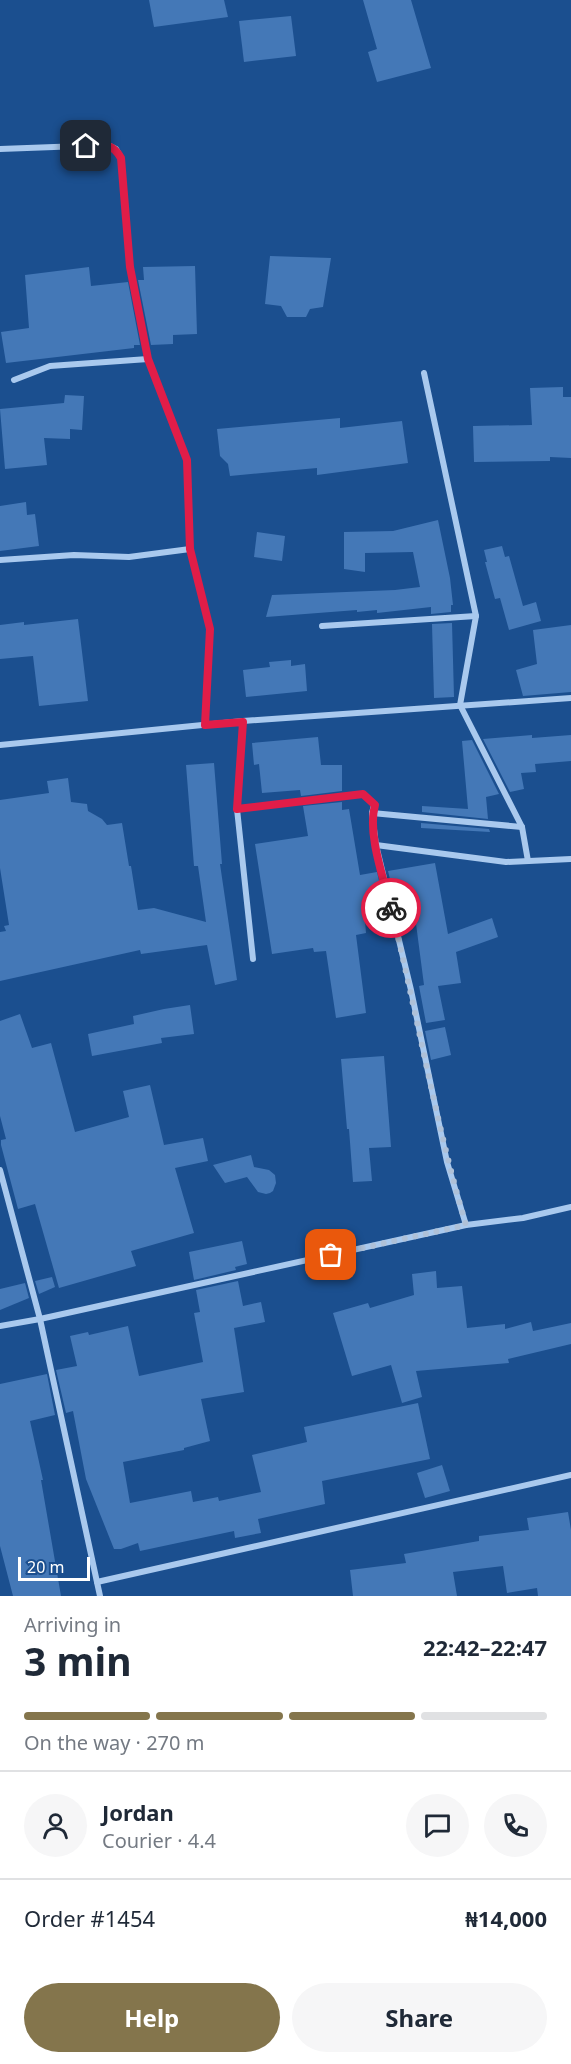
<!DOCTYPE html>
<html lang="en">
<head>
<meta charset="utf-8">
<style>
	:root { --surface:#fff; --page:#f6f6f7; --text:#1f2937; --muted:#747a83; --line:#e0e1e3; --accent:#84754c }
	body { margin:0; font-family:"Noto Sans",sans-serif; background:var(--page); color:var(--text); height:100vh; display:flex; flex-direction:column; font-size:22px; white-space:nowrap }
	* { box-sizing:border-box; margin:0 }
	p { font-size:20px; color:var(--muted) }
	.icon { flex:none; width:33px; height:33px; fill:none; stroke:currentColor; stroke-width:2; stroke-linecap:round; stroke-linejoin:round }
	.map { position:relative; height:1596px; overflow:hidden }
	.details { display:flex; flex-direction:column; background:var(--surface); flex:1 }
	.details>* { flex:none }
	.scale { position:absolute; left:18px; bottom:15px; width:72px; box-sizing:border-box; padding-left:6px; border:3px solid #fff; border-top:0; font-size:16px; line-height:21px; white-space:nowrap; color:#fff; -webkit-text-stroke:4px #1b4f8f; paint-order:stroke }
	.pin { position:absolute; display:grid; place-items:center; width:51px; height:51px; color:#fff; margin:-26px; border-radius:12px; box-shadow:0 3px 9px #0006 }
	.courier { position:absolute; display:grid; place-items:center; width:60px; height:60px; margin:-30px; border:4px solid #e11d48; border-radius:50%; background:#fff; color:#222; box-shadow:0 2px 8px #0007 }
	.headline em { font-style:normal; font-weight:700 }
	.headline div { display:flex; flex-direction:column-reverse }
	.headline { display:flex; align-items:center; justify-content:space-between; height:102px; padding:0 24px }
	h1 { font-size:39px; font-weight:700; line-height:45px }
	.bar { display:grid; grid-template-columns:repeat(4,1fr); gap:9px 6px; align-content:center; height:72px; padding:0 24px }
	.bar i { height:8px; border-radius:4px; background:var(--line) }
	.bar .active { background:var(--accent) }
	.bar p { grid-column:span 4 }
	.line { display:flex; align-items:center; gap:15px; padding:0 24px; border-top:2px solid var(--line) }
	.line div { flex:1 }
	.round { display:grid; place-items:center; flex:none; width:63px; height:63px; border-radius:32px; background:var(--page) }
	.cta { display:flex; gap:12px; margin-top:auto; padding:12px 24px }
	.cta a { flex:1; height:69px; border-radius:36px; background:var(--accent); color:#fff; font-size:24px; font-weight:700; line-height:69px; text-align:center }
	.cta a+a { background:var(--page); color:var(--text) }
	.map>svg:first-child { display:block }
	.building { fill:#4478b7 }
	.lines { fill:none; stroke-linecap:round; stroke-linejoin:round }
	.street { stroke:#a9c9ee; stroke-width:6 }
	.done { stroke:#afc1d8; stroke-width:6; stroke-dasharray:0 10.8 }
	.route { stroke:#e11d48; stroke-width:8 }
</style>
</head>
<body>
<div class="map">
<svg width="571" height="1596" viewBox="0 0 571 1596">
	<rect width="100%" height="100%" fill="#1b4f8f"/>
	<g class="building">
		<polygon points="149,0 224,0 228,17 154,27"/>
		<polygon points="363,0 411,0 431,68 377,82 368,52 377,49"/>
		<polygon points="291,16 296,56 244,62 239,21"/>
		<polygon points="270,256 331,258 323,307 310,309 306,317 287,317 281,306 265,304"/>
		<polygon points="195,266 197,334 173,335 173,344 151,345 138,280 144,280 143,267"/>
		<polygon points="89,267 91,286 128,282 140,345 134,345 134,348 6,363 1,332 29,328 25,275"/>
		<polygon points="563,387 563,397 571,397 571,458 550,457 550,461 474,462 473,426 532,425 530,388"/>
		<polygon points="65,395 84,396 82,430 70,429 70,439 44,438 47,465 5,469 0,409 64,403"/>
		<polygon points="340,418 340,428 402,421 408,463 317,475 317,468 230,476 228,464 220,456 217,429"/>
		<polygon points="26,502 27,515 35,514 39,546 0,551 0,506"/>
		<polygon points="438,520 450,578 453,605 451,605 451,612 431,614 431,607 377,613 377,610 357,612 357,610 266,617 272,595 395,590 420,587 413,552 365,553 365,572 344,569 344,532 393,531"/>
		<polygon points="257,532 285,536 282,561 254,557"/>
		<polygon points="502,546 505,557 509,556 523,606 536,602 541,621 509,630 500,598 495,599 485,562 487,562 484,550"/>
		<polygon points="78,619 88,701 39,706 33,656 0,659 0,625 24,622 24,625"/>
		<polygon points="452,623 454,697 434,698 432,624"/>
		<polygon points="571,625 571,692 523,696 516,670 537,664 533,630"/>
		<polygon points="291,660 291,666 305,664 307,691 246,697 243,670 270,667 269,662"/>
		<polygon points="532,735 532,738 571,735 571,761 535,764 536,772 521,773 524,789 510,792 483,739"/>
		<polygon points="318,737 321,765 342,765 342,791 301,796 300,790 262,793 259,764 254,765 252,743"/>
		<polygon points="472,740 499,794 486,797 488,819 422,812 422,806 468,809 462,741"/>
		<polygon points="214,763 222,864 220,864 237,980 215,985 207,945 141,954 140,950 0,981 0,932 6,931 4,926 9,925 0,868 0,800 49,793 47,781 68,778 71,802 87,804 88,811 102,819 107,825 122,823 129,866 131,866 138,910 154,908 206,922 198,866 194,866 186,765"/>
		<polygon points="342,802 342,810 349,809 360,875 377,872 383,898 375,899 378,918 365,921 366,933 356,935 366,1013 336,1018 326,951 314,952 313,948 272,954 255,844 308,836 303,806"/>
		<polygon points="421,823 489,829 490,832 421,828"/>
		<polygon points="435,863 448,934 492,918 498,937 456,952 461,983 438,986 445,1020 426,1023 419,986 424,985 412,893 394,896 388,871"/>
		<polygon points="190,1005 194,1034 161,1038 162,1043 92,1056 88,1034 134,1024 133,1016 164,1009"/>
		<polygon points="20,1014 32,1048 51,1043 75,1132 129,1117 123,1091 150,1085 164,1145 203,1138 208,1161 175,1168 194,1233 131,1251 136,1266 59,1288 35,1204 18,1209 1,1145 1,1140 6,1139 0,1116 0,1021"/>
		<polygon points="445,1027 451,1055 431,1060 425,1031"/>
		<polygon points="384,1056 391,1147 369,1148 372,1181 353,1182 349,1129 347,1129 341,1059"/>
		<polygon points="251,1155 254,1167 269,1170 275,1175 276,1183 273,1191 270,1193 266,1194 258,1192 247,1177 225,1183 213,1165"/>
		<polygon points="242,1241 247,1264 235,1267 236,1270 194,1280 189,1252"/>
		<polygon points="436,1271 437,1288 462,1286 467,1328 505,1324 505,1329 531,1322 533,1331 571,1323 571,1344 508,1359 509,1363 416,1371 422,1397 402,1403 391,1365 352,1376 333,1313 368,1303 370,1308 414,1295 412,1274"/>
		<polygon points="52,1277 55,1287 39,1294 35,1281"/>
		<polygon points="238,1281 243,1306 261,1302 265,1322 234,1328 244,1392 201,1399 210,1441 184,1448 184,1450 123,1462 130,1503 191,1491 193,1502 218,1497 219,1501 261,1492 252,1455 307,1442 304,1427 418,1403 430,1459 322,1481 325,1504 258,1519 261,1533 235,1538 234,1531 140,1551 138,1543 121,1549 114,1549 86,1479 73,1411 66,1413 56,1370 77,1366 70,1336 88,1332 89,1335 128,1326 139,1376 203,1362 194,1313 200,1312 196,1290"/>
		<polygon points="25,1283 29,1298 0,1310 0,1289"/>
		<polygon points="47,1374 55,1415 30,1421 43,1480 41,1480 61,1596 13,1596 0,1546 0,1384"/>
		<polygon points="442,1465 450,1491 425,1498 417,1473"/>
		<polygon points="568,1512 571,1530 571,1596 538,1596 537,1588 507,1593 503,1566 453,1572 457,1596 353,1596 350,1570 406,1563 404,1554 479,1541 479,1536 529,1530 527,1518"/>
	</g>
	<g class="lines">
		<g class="street">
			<polyline points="0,149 108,145 116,149 121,158 130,267 148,359 187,460 190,549 210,629 205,725"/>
			<polyline points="424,373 476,616 460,705 522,827 528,861"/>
			<polyline points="14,380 50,366 148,359"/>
			<polyline points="0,560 74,555 129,557 190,549"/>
			<polyline points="322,626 476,616"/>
			<polyline points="243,721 237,809 253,959"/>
			<polyline points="0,745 243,721 571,698"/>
			<polyline points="237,809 363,794 374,805 372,813 376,845 411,990 447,1162 466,1225"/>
			<polyline points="372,813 522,827"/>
			<polyline points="376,845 506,862 571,859"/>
			<polyline points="0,1170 40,1319 100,1596"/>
			<polyline points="0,1326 40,1319 466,1225 523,1218 571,1207"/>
			<polyline points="97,1582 571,1475"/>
		</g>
	</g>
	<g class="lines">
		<path class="done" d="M331,1255L466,1225C435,1120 417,1014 391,908"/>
		<path class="route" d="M86,146C103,145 112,142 121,158L130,267L148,359L187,460L190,549L210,629L205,725L243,722L237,809L363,794L375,805C367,834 384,879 391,908"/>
	</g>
</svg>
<div class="scale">20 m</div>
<div class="pin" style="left:331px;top:1255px;background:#ea580c"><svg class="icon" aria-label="bag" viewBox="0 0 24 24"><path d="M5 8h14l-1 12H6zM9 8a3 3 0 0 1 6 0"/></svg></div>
<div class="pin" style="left:86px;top:146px;background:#1f2937"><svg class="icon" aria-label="home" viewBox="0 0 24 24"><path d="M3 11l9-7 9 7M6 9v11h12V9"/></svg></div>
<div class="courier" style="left:391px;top:908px"><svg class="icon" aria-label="bike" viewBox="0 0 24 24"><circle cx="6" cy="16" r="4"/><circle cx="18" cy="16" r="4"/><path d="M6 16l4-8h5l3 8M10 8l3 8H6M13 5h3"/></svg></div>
</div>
<section class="details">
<div class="headline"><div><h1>3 min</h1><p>Arriving in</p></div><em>22:42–22:47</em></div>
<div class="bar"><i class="active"></i><i class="active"></i><i class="active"></i><i></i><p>On the way · 270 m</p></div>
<div class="line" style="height:108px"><a class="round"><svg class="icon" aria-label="person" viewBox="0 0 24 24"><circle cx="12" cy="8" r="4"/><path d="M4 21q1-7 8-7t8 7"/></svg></a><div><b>Jordan</b><p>Courier · 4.4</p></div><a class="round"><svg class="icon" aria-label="chat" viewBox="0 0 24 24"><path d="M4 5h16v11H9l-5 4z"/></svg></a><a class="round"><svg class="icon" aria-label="phone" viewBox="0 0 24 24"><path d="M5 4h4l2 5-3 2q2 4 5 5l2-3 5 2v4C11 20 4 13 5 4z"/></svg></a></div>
<div class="line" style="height:78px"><div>Order #1454</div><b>₦14,000</b></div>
<div class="cta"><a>Help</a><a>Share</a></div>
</section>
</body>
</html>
